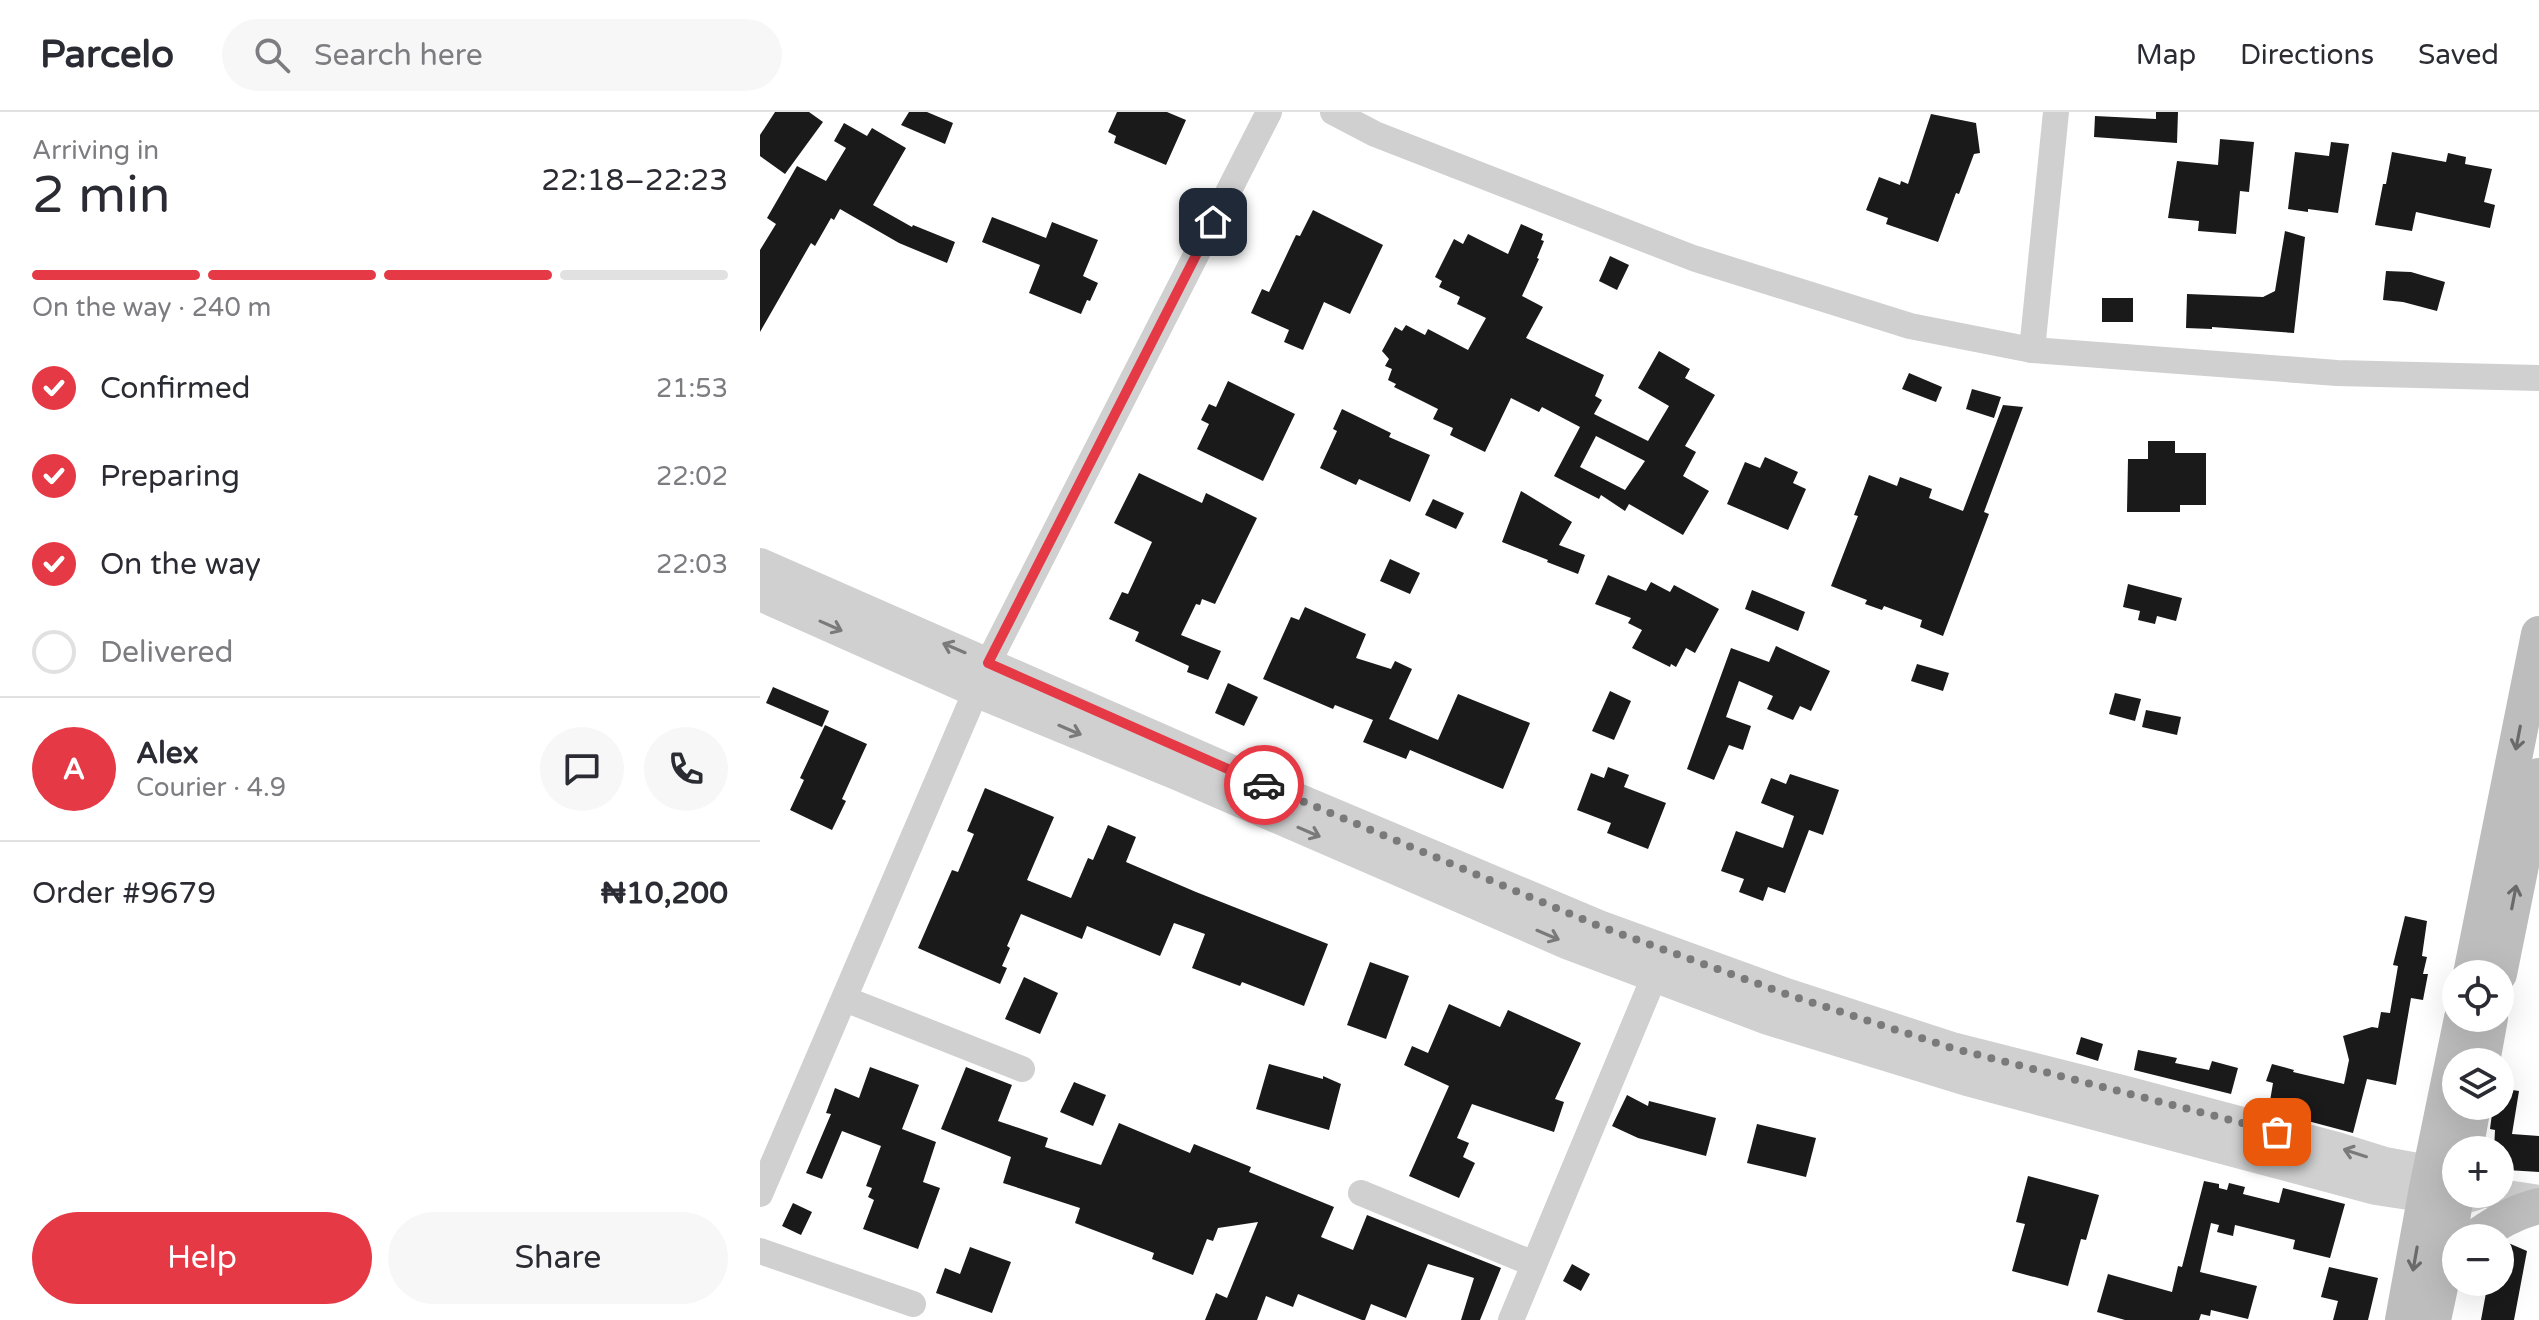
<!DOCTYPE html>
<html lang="en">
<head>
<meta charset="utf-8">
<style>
	:root { --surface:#fff; --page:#f7f7f7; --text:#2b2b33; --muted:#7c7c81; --line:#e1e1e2; --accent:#e63946 }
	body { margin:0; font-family:"Varela Round",sans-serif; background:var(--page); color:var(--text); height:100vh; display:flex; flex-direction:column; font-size:30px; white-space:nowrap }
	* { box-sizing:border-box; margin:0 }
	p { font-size:26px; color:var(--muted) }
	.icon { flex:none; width:44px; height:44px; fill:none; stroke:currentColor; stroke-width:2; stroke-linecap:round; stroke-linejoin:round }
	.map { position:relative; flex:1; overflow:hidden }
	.details { display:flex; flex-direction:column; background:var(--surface); width:760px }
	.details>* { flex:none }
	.fabs { position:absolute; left:1682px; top:848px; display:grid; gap:16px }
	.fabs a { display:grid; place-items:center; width:72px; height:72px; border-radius:50%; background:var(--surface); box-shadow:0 8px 32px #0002; font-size:40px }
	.pin { position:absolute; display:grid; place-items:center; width:68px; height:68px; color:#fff; margin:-34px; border-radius:16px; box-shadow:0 4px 12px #0006 }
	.courier { position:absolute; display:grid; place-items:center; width:80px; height:80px; margin:-40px; border:6px solid #e63946; border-radius:50%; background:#fff; color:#222; box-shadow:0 2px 10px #0007 }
	.summary em { font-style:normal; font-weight:600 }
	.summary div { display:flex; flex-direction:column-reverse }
	.summary { display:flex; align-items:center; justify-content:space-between; height:136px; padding:0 32px }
	h1 { font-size:52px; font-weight:600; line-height:60px }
	.bar { display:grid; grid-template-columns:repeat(4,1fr); gap:12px 8px; align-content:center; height:96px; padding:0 32px }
	.bar i { height:10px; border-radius:6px; background:var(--line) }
	.bar .current { background:var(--accent) }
	.bar p { grid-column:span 4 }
	.line { display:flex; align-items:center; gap:20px; padding:0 32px; border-top:2px solid var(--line) }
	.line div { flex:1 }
	.round { display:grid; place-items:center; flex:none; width:84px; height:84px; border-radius:42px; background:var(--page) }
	ol { padding:0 32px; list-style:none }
	li { display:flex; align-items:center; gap:24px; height:88px }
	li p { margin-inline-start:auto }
	li .icon { padding:8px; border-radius:50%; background:var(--accent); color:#fff; stroke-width:4 }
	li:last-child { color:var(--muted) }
	li i { width:44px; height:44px; border:4px solid var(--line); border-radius:50% }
	.cta { display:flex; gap:16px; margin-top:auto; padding:16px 32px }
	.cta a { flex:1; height:92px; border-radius:48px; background:var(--accent); color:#fff; font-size:32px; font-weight:600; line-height:92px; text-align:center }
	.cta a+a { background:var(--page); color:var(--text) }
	header { display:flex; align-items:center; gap:48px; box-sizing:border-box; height:112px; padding:0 40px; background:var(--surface); border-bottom:2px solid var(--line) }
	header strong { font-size:38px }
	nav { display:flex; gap:44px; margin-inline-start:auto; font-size:28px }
	.search { width:560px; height:72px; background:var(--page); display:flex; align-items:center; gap:20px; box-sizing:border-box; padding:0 28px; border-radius:44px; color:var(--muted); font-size:30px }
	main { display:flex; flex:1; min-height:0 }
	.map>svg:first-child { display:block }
	.building { fill:#1a1a1a; fill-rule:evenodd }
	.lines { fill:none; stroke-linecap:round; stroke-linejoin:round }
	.minor { stroke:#d0d0d0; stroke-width:26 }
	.tertiary { stroke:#d0d0d0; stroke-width:32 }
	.secondary { stroke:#bdbdbd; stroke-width:36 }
	.oneway { stroke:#7a7a7a }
	.oneway2 { stroke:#6a6a6a }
	.done { stroke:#7a7a7a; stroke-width:8; stroke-dasharray:0 14.4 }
	.route { stroke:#e63946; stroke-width:10 }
</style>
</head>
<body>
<header>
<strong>Parcelo</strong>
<div class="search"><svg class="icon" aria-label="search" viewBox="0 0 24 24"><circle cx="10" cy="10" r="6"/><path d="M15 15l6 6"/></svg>Search here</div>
<nav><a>Map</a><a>Directions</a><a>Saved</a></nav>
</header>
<main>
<section class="details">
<div class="summary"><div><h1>2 min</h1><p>Arriving in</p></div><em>22:18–22:23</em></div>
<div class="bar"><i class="current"></i><i class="current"></i><i class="current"></i><i></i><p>On the way · 240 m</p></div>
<ol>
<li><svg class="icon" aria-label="check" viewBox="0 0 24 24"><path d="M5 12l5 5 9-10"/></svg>Confirmed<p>21:53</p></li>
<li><svg class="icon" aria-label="check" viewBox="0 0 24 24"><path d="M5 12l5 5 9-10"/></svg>Preparing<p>22:02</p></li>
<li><svg class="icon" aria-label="check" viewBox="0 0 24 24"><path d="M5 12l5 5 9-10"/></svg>On the way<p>22:03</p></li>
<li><i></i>Delivered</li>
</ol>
<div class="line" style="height:144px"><b class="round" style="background:var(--accent);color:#fff">A</b><div><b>Alex</b><p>Courier · 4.9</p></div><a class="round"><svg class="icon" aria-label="chat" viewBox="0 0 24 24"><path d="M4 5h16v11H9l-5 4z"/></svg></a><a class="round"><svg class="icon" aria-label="phone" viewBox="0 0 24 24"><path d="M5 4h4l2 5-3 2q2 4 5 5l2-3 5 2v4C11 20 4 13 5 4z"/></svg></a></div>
<div class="line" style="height:104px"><div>Order #9679</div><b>₦10,200</b></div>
<div class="cta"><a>Help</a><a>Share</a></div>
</section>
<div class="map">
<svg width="1779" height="1208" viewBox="0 0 1779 1208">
	<rect width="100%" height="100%" fill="#fff"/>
	<g class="building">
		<polygon points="15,0 49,0 63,10 25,62 0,44 0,23"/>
		<polygon points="149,0 167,0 193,11 185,32 141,13"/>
		<polygon points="357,0 407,0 426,8 406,53 354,31 356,24 348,20"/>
		<polygon points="1396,0 1418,0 1417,31 1334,25 1335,4 1396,7"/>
		<polygon points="1171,2 1216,11 1220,41 1214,42 1199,82 1196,81 1178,130 1126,112 1128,106 1106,98 1119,65 1140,73 1141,69 1148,72"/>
		<polygon points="84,11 107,24 112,16 146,36 113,93 152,115 153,113 195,130 187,151 139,131 80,97 74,108 71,106 55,134 51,131 0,220 0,138 16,112 7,106 37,54 66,69 86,36 74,29"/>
		<polygon points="1460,27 1494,30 1489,80 1480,79 1476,122 1438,119 1439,109 1408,106 1417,49 1458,53"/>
		<polygon points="1571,30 1589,32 1578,101 1548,97 1548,100 1528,97 1535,40 1569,44"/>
		<polygon points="1632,40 1686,50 1688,41 1706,45 1705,52 1732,57 1724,90 1735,93 1730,116 1656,100 1652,119 1615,113 1623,72 1626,72"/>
		<polygon points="553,98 623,133 590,202 564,190 543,238 524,230 529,218 491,201 502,177 509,180 536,123 540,124"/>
		<polygon points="232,105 286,126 292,110 338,128 323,164 338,171 330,189 327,188 321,202 269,181 280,153 222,130"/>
		<path d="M761,112L783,122L781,128L784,129L777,146L779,147L762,184L783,195L766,226L844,263L835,284L842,288L834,302L888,329L909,294L878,276L899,239L930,257L925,266L955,283L925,334L936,340L923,364L949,379L923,423L869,392L865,399L841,383L839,387L794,364L820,315L782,295L779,300L751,286L725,340L690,323L693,316L673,307L678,297L634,275L636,272L628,268L632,257L625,254L629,247L622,239L635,215L642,219L646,213L665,223L668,217L708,238L726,206L697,192L700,185L679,175L682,169L675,165L694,127L703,132L708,122L748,142ZM836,324L885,349L865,378L820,355Z"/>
		<polygon points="1525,119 1545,125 1534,221 1452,215 1452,217 1426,216 1427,182 1503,185 1515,179"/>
		<polygon points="850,144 869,153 857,178 839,169"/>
		<polygon points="1626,159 1651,160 1685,170 1677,199 1643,190 1623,188"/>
		<rect x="1342" y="186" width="31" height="24"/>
		<polygon points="1149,261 1182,275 1176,290 1142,277"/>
		<polygon points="468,269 535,302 503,369 437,337 449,312 441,308 449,292 456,295"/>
		<polygon points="1212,277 1241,285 1234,306 1206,297"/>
		<polygon points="1243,293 1263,295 1224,400 1229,402 1183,524 1160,515 1162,508 1124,494 1122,498 1105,492 1107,488 1071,474 1098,404 1094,403 1109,363 1137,374 1140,365 1172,377 1169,386 1203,399"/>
		<polygon points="582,297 631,321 629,325 670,343 650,390 599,367 596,373 560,356 577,319 573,317"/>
		<polygon points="1388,329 1415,329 1415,341 1446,341 1446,393 1420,393 1420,400 1367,400 1368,347 1388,347"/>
		<polygon points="1005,345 1038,360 1033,371 1046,377 1028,418 967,392 985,350 1000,356"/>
		<polygon points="379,361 442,391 446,381 497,406 455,492 442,487 440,493 436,492 421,523 461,539 448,568 427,560 429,554 375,529 379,520 349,507 362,480 368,482 392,430 354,411"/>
		<polygon points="761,379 812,410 799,433 825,443 818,462 787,450 788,448 742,430"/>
		<polygon points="673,387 704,401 696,417 665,403"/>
		<polygon points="630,447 660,461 650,482 620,469"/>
		<polygon points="848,463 886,479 891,470 910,480 914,473 959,497 935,541 926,536 916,555 911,552 910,555 872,536 882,518 868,511 871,506 835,492"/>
		<polygon points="1368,472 1422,486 1416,509 1397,504 1395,512 1378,508 1380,499 1363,495"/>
		<polygon points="992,478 1045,500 1038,519 985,497"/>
		<polygon points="545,495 606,522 596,546 631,557 635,549 652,557 629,607 678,628 698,582 770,611 743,677 650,638 646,647 603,630 613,608 575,593 573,597 503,567 531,505 539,508"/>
		<polygon points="1016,534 1070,559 1051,599 1040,594 1033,608 1007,597 1013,584 979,569 966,605 991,614 983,638 969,633 954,668 927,657 971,536 1009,550"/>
		<polygon points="1157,552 1189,561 1183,579 1151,569"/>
		<polygon points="468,571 498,585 484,614 455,601"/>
		<polygon points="13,575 69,599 62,615 6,591"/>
		<polygon points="850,579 871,589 854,628 832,619"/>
		<polygon points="1355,581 1381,587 1375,609 1349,602"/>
		<polygon points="1386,598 1421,605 1417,623 1382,615"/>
		<polygon points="65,613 107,632 82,687 86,689 72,718 30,698 44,668 40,666"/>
		<polygon points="848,655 869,663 864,675 906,691 888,737 847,721 851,711 817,698 831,661 844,666"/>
		<polygon points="1030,662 1079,678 1063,723 1049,718 1025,781 1008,775 1003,789 979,780 984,767 961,759 976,719 1023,736 1034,704 1001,691 1011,666 1026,672"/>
		<polygon points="225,676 294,705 267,768 311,786 328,746 333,748 348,713 376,725 366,750 436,780 568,832 544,894 482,870 480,874 432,856 445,822 414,811 400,844 327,814 322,827 261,802 247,834 250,836 242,854 247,856 240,872 158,836 192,758 198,760 214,722 207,719"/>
		<polygon points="1645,804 1667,809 1662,844 1667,845 1663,862 1668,862 1663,888 1651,886 1636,973 1607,967 1593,1021 1529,1004 1531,993 1510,989 1513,971 1506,969 1512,952 1534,958 1533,960 1584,972 1589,948 1583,924 1612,915 1618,916 1621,900 1630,901 1638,854 1633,853"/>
		<polygon points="610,850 649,864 626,927 587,913"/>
		<polygon points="264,865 298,881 280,922 245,907"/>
		<polygon points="689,892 740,915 748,898 821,931 795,987 804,990 794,1020 712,992 697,1026 709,1031 703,1045 715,1051 699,1086 649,1064 689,974 644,953 652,934 668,941"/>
		<polygon points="1321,925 1343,932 1338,949 1316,942"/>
		<polygon points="1378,938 1417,946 1415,951 1449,958 1452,949 1478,956 1471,982 1374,958"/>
		<polygon points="509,952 563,967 563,964 581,972 569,1018 496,997"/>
		<polygon points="110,955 159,973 142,1017 176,1030 163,1070 180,1076 158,1137 103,1117 114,1088 108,1085 112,1076 106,1074 121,1034 82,1019 62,1067 46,1061 71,1002 66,1001 75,976 99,986"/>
		<polygon points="206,955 252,973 238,1009 288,1026 285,1035 341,1053 359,1011 430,1041 434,1032 491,1055 489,1060 574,1095 561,1125 593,1138 607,1103 741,1156 720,1208 701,1208 714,1166 668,1152 646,1206 611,1192 605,1208 602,1208 538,1182 533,1195 506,1184 497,1208 445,1208 456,1181 467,1186 498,1110 458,1116 453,1129 447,1127 433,1163 392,1147 394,1141 315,1111 320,1096 243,1071 251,1045 181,1017"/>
		<polygon points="314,970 346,983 333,1014 300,1000"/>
		<polygon points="1740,976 1759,979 1752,1022 1779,1024 1779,1060 1747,1058 1746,1065 1740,1064 1740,1038 1734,1038 1735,1018 1730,1017 1733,994 1740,994"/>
		<polygon points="867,983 888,994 889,989 956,1006 946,1044 878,1026 852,1014"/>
		<polygon points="997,1012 1056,1026 1046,1065 987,1051"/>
		<polygon points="1268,1064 1339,1083 1326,1128 1321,1127 1308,1174 1252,1159 1265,1112 1256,1110"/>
		<polygon points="1444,1069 1459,1072 1459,1076 1467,1078 1469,1071 1485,1075 1483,1082 1519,1091 1523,1076 1585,1092 1570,1146 1533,1137 1535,1128 1475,1113 1473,1124 1457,1120 1459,1113 1451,1111 1440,1160 1497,1174 1488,1207 1451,1198 1450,1204 1441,1202 1439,1208 1365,1208 1337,1200 1348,1162 1412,1180 1418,1154 1422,1155"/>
		<polygon points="33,1091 52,1100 41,1123 22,1114"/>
		<polygon points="1746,1130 1767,1139 1754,1208 1721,1208 1728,1170 1740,1170 1741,1133"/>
		<polygon points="210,1135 251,1150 232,1201 176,1181 185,1156 200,1162"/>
		<polygon points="812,1152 830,1162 821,1179 803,1169"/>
		<polygon points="1569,1155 1618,1166 1608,1208 1573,1208 1578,1189 1561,1185"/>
	</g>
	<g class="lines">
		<g class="minor">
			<polyline points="573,0 615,22 933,146 1150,214 1272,238 1577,261 1779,266"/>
			<polyline points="1272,238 1296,0"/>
			<polyline points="85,887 262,957"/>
			<polyline points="601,1081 774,1152"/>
			<polyline points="0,1082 228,551 509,0"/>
			<polyline points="0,1139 153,1192"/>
			<polyline points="751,1208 902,846"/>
		</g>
		<g class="tertiary">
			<polyline points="0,452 504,673 839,814 1026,882 1192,936 1366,980 1577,1036 1625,1051 1696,1064"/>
			<polyline points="0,483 215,579 419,663 809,832 1008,907 1207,968 1616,1077 1694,1089 1717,1082"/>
			<polyline points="1734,1082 1779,1089"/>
		</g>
		<g class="secondary">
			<polyline points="1711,862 1779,522"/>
			<polyline points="1739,862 1779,664"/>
			<polyline points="1722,950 1730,906"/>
			<polyline points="1705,1038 1713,994"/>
			<path d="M1715,1126C1735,1111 1754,1100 1779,1094"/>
			<polyline points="1643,1208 1667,1076 1702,906"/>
			<polyline points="1673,1208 1686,1147 1696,1082"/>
		</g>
	</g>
	<defs><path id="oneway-shaft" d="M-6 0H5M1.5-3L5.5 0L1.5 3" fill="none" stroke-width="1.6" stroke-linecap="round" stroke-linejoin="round" transform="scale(2)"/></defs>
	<g class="oneway">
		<use href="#oneway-shaft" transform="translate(71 514) rotate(24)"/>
		<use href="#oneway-shaft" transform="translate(194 536) rotate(-157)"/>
		<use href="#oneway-shaft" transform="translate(310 618) rotate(23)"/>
		<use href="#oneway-shaft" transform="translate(549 720) rotate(23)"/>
		<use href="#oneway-shaft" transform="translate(788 823) rotate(23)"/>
		<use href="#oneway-shaft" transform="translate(1595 1041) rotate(-162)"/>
	</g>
	<g class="oneway2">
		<use href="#oneway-shaft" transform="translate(1758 626) rotate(101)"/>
		<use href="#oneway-shaft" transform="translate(1754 785) rotate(-79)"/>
		<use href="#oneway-shaft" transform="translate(1655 1147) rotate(100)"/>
	</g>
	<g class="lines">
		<polyline class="done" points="504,673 839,814 1026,882 1192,936 1517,1020"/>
		<polyline class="route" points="453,110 228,551 504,673"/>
	</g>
</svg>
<div class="fabs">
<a><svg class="icon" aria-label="locate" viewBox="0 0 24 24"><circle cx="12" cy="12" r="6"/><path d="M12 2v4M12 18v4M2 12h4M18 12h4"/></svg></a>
<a><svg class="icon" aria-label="layers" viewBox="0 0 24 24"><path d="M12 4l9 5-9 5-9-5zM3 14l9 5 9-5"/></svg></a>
<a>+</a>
<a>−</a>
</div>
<div class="pin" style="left:1517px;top:1020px;background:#ea580c"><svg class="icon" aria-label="bag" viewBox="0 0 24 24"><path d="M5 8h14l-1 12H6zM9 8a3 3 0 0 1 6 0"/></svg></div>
<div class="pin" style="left:453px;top:110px;background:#1f2937"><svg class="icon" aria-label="home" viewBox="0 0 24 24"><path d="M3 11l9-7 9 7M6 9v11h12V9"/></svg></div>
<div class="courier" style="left:504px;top:673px"><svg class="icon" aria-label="car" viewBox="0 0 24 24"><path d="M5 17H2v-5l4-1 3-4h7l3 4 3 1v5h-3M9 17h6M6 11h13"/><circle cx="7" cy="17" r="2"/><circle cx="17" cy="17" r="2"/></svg></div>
</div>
</main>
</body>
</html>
